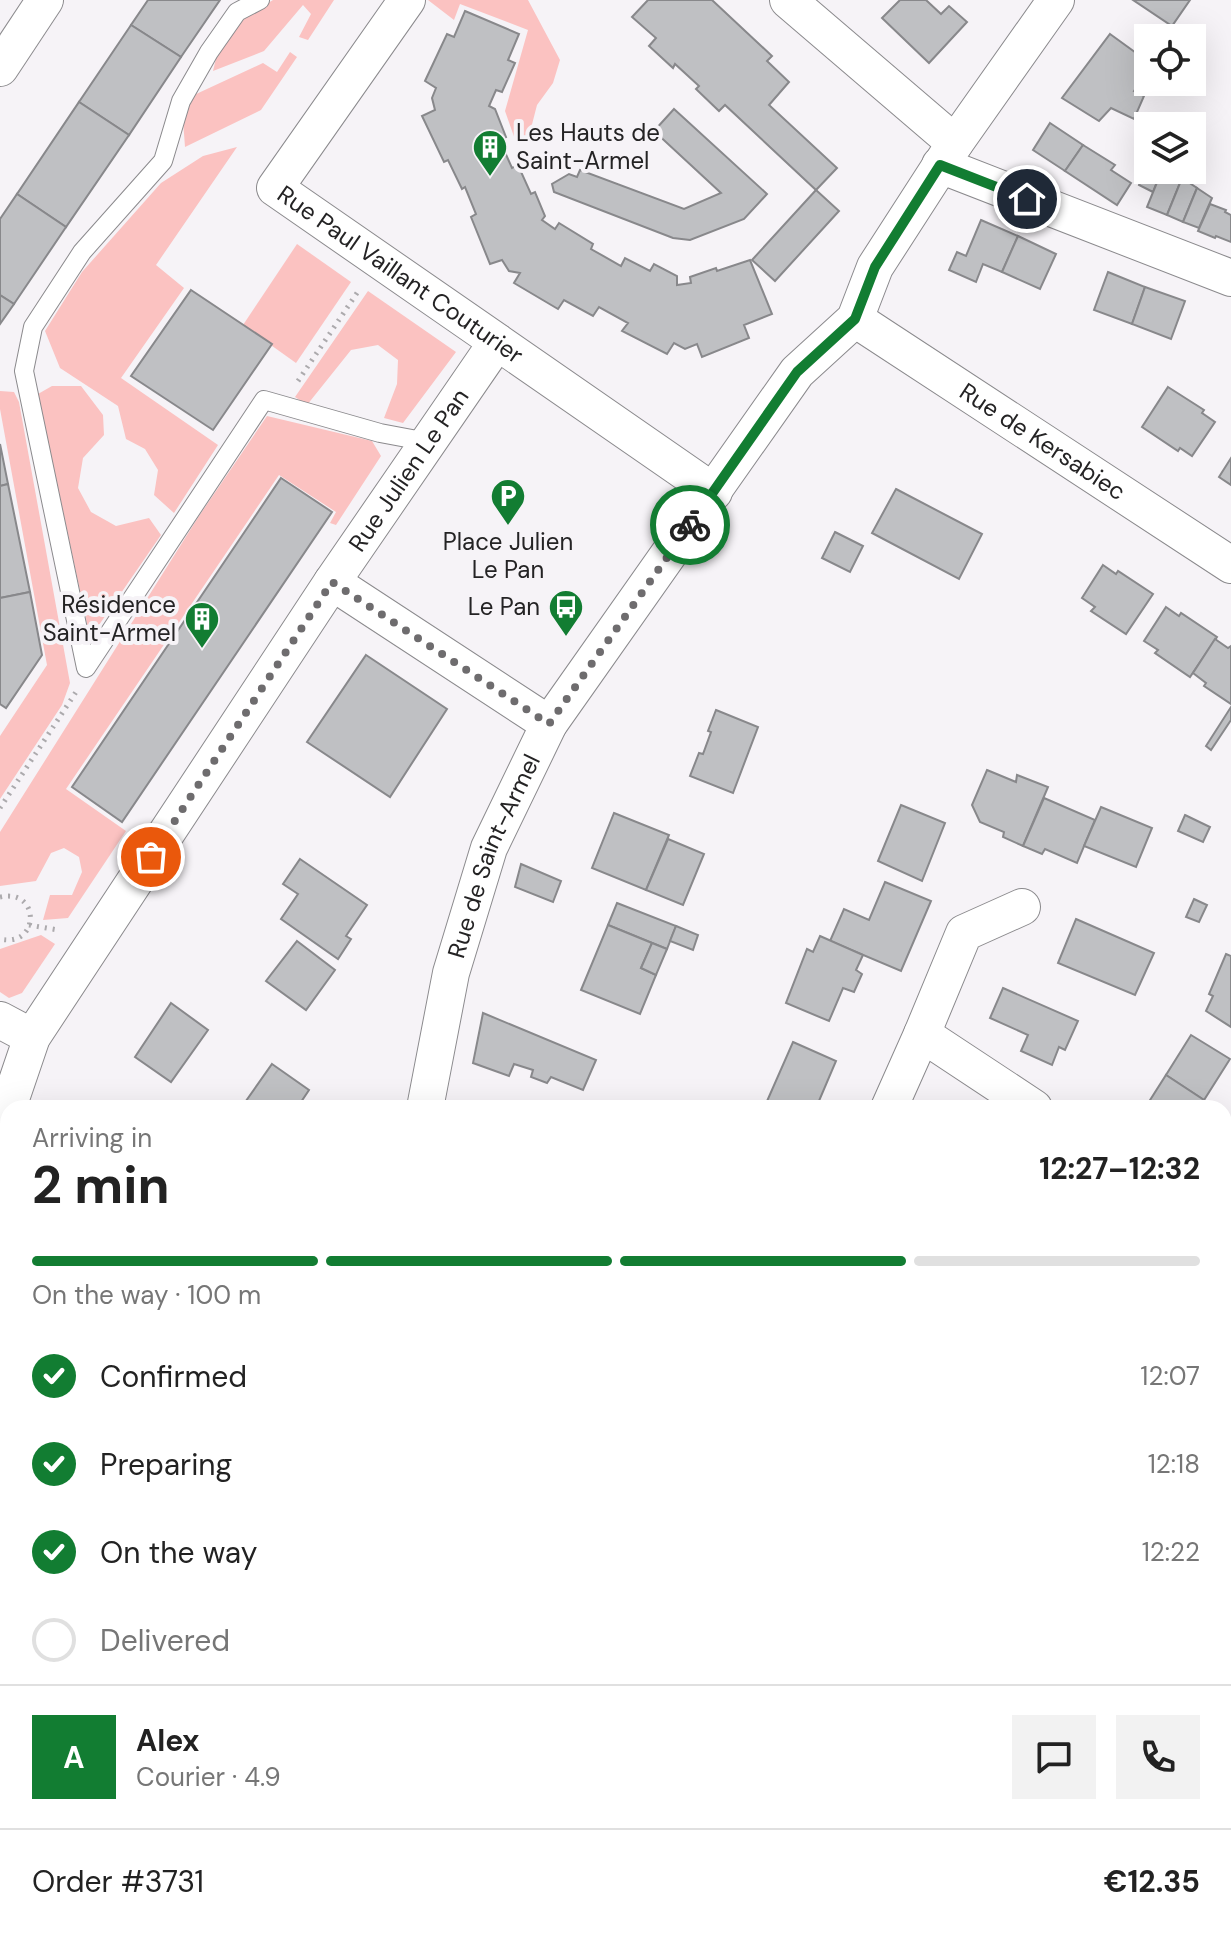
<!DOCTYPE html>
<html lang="en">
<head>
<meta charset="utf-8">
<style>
	:root { --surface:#fff; --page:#f2f2f2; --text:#222; --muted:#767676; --line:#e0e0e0; --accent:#127d32 }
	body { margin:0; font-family:"DM Sans",sans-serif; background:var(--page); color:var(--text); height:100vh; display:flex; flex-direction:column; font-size:30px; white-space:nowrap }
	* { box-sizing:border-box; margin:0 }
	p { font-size:26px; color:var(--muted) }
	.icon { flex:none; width:44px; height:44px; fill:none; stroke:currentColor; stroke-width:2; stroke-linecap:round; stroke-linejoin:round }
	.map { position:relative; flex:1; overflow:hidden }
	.details { position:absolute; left:0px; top:1100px; width:1232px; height:848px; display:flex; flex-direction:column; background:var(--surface); border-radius:24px 24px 0 0; box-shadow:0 8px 32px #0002 }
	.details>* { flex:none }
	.tools { position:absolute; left:1134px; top:24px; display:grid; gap:16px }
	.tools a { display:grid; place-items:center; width:72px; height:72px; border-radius:0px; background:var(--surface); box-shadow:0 8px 32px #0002; font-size:40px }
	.pin { position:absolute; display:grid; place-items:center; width:68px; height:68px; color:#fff; margin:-34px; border:4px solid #fff; border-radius:50%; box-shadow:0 2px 8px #0007 }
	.courier { position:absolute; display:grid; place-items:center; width:80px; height:80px; margin:-40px; border:6px solid #127d32; border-radius:50%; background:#fff; color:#222; box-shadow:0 2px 10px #0007 }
	.head em { font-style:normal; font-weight:700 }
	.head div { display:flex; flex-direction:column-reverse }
	.head { display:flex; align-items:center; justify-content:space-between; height:136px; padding:0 32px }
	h1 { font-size:52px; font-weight:700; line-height:60px }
	.bar { display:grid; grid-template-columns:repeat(4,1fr); gap:12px 8px; align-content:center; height:96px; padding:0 32px }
	.bar i { height:10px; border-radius:6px; background:var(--line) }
	.bar .selected { background:var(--accent) }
	.bar p { grid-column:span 4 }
	.line { display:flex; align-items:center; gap:20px; padding:0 32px; border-top:2px solid var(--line) }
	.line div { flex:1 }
	.round { display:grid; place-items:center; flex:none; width:84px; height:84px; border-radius:0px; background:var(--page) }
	ol { padding:0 32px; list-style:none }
	li { display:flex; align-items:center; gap:24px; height:88px }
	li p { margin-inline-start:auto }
	li .icon { padding:8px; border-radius:50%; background:var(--accent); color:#fff; stroke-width:4 }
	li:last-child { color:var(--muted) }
	li i { width:44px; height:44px; border:4px solid var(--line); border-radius:50% }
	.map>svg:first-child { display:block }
	.green { fill:#fbc2c1 }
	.building { fill:#bfc0c3; stroke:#88888b; stroke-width:2 }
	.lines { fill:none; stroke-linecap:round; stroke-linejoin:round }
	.service-casing { stroke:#8b8a8d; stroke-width:20 }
	.minor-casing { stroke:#8b8a8d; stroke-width:38 }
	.tertiary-casing { stroke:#8b8a8d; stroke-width:46 }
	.path { stroke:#acaaad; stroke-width:5; stroke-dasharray:2 6; stroke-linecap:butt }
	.service { stroke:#fff; stroke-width:18 }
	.minor { stroke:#fff; stroke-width:36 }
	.tertiary { stroke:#fff; stroke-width:44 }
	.done { stroke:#6e6c6e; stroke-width:8; stroke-dasharray:0 14.4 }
	.route { stroke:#127d32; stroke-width:10 }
	.labels { text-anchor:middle; stroke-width:8; stroke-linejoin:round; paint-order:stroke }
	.poi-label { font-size:24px; fill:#242324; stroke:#f6f3f7; text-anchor:end }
	.street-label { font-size:24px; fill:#242324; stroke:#f6f3f7 }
</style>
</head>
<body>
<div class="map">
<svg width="1231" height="1948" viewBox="0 0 1231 1948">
	<rect width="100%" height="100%" fill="#f6f3f7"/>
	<g class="green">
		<polygon points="273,0 334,0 308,40 299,37 311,14 303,5 264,51 213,71 219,46 248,15"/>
		<polygon points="428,0 528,0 560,60 553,83 537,105 528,140 517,145 505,111 528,30 460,4 454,20"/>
		<polygon points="290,52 297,57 261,110 185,147 183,120 194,95 263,63 277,72"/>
		<polygon points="237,147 156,265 184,288 121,378 218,445 174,513 154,495 158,470 145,449 126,439 118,406 60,368 45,331 82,272 161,183 203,156"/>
		<polygon points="297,244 351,282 296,363 243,325"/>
		<polygon points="368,291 456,352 403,423 384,418 397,384 398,360 378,345 351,350 307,405 295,397"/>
		<polygon points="52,386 81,386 103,415 104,435 83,458 78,488 91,512 116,526 149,518 161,535 90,638 38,394"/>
		<polygon points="0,391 14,392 19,402 70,683 62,705 0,799 0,736 47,665 0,409"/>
		<polygon points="267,416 372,441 381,456 336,525 330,523 336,512 279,475 66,789 126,831 68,918 43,920 50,895 72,895 82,872 79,857 64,848 51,853 36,881 0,886 0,832 199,516"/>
		<polygon points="41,935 55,944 22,993 9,998 0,992 0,949"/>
		<polygon points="0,1562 8,1565 8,1832 0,1844"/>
	</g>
	<g class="building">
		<polygon points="148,0 220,0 181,57 131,25"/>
		<polygon points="648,0 712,0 772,56 767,61 789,82 769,105 837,168 816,190 725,105 719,111 696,89 699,86 675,64 673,68 649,46 656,38 632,17"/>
		<polygon points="900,0 926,0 941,14 949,6 967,22 929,63 882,18"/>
		<polygon points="1133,0 1190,0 1172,26"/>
		<polygon points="465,11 519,34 508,60 515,63 502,92 496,90 489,106 495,109 506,137 500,141 512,168 518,165 531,194 535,192 545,216 542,220 555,229 559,223 593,244 591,249 621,266 625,258 650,271 654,264 677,276 677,285 691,283 690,277 716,268 717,271 750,260 772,314 744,325 749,338 702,357 697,344 685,349 674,343 667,354 622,331 628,323 599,307 593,316 564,300 558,309 514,283 520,273 509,271 502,260 490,264 471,217 476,214 465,187 462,189 448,160 444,162 422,116 435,110 432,98 436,88 425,81 447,34 454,37"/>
		<polygon points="131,25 181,57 129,135 79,102"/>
		<polygon points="1110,34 1143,58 1141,61 1148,66 1148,71 1134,91 1144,96 1134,119 1111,108 1099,121 1062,98"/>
		<polygon points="79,102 129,135 66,227 17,194"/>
		<polygon points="674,109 767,194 744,219 690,240 673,238 554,192 552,184 569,174 577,177 580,170 684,209 721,193 654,131"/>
		<polygon points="1050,123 1083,145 1065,171 1033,150"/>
		<polygon points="1083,145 1115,165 1111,170 1131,183 1117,205 1065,171"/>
		<polygon points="1148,163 1148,170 1162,170 1153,192 1139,185"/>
		<polygon points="1162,170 1171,170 1182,178 1167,215 1147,207"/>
		<polygon points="1182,178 1197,188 1183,222 1167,215"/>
		<polygon points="1197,188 1212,198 1199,228 1183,222"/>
		<polygon points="816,190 839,211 775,281 752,260"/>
		<polygon points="17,194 66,227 14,304 0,295 0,219"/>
		<polygon points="1210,204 1226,210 1225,212 1231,215 1231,242 1216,236 1215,238 1198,231"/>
		<polygon points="981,220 1018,236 1002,272 983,264 976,282 949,270 957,252 966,256"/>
		<polygon points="1018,236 1056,254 1040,289 1002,272"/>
		<polygon points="1108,272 1145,287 1132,324 1094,310"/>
		<polygon points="1145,287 1185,301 1171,339 1132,324"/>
		<polygon points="191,290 272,344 213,430 131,376"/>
		<polygon points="0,295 14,304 0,324"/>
		<polygon points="1168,387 1204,410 1202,413 1215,422 1192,456 1180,448 1178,451 1142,427"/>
		<polygon points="0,444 8,484 0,486"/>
		<polygon points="1231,458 1231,485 1219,477"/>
		<polygon points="281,478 332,512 122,822 72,787"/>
		<polygon points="8,484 30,592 0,598 0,486"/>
		<polygon points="896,489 982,534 959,579 872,533"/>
		<polygon points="835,532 863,546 850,572 822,558"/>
		<polygon points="1103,565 1116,574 1118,571 1153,594 1126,634 1091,611 1095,607 1082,598"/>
		<polygon points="30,592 42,655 6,708 0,704 0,598"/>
		<polygon points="1166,607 1179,616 1181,613 1217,637 1190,677 1155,653 1158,650 1144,641"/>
		<polygon points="1215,639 1228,648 1231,646 1231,704 1204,686 1206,683 1193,673"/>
		<polygon points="366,655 447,709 390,797 307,742"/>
		<polygon points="1231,707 1231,720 1211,750 1206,746"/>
		<polygon points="716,710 758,727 733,793 690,776 699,753 703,754 711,732 708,731"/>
		<polygon points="987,770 1016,782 1017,775 1048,787 1023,846 1003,837 1004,832 980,822 972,805"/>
		<polygon points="1044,798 1095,820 1077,863 1045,849 1042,854 1023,846"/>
		<polygon points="901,805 945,823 922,881 878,861"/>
		<polygon points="1101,807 1152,828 1136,867 1084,846"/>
		<polygon points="614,813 669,835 646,890 592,868"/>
		<polygon points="1185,815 1210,827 1203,842 1178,831"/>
		<polygon points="668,839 704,854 683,905 646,890"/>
		<polygon points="300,859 367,905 346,936 351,939 338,959 281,919 298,894 283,884"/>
		<polygon points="521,864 561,881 553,902 515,887"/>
		<polygon points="885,882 931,901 901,971 830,941 844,909 869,920"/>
		<polygon points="1194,899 1207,905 1199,922 1186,917"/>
		<polygon points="617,903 676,926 667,949 608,925"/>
		<polygon points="1076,919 1154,953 1135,995 1058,963"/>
		<polygon points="608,925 652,943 641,968 656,975 640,1014 581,990"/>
		<polygon points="676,926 698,935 693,950 670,941"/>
		<polygon points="820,936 863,955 856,970 862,974 854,992 843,988 829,1021 786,1003 807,949 813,952"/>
		<polygon points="297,941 335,970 306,1010 266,981"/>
		<polygon points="652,943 667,949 656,975 641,968"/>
		<polygon points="1226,954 1231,956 1231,1027 1206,1011 1213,996 1209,994"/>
		<polygon points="1003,988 1078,1021 1065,1050 1059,1047 1052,1065 1021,1051 1028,1035 990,1018"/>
		<polygon points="171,1003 208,1030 171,1082 135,1057"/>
		<polygon points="483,1013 596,1060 583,1090 551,1077 547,1083 531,1077 533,1070 514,1064 509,1076 473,1063"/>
		<polygon points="1191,1035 1230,1059 1204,1100 1166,1075"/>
		<polygon points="793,1042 836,1061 816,1108 764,1108"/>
		<polygon points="272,1064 309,1090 297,1108 241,1108"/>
		<polygon points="1166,1075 1204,1100 1199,1108 1145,1108"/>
		<polygon points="1231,1323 1231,1357 1224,1352 1224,1334"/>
		<polygon points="1224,1418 1231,1423 1231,1461 1229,1460 1224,1468"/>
		<polygon points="288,1940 436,1940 435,1948 288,1948"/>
		<polygon points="676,1940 745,1940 741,1948 673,1948"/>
		<polygon points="820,1940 842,1940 840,1948 819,1947"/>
		<polygon points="865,1940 908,1940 907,1945 888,1941 886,1948 863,1948"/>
		<polygon points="908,1940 953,1940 952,1948 926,1948 907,1945"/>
		<polygon points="953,1940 996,1940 994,1948 952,1948"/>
		<polygon points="996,1940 1068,1940 1064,1948 994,1948"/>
		<polygon points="1123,1940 1182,1940 1180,1948 1120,1948"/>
	</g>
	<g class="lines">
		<g class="service-casing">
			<g id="service">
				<polyline points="260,0 237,12 209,52 181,101 163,161 82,252 33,327 24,371 86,668 264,400 380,433 428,442"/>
				<polyline points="517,1948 520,1940"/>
				<polyline points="613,1948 616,1940"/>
				<polyline points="756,1948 759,1940"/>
			</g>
		</g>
		<g class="minor-casing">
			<g id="minor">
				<path id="s1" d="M407,0L275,188L714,492"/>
				<polyline points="788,0 955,143"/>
				<polyline points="0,68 45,0"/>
				<polyline points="940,165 1231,278"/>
				<path id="s2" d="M855,319L1231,565"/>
				<polyline points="332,582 549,724"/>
				<polyline points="0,1020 32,1037"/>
				<polyline points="922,1034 964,933 1022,907"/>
				<path id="s3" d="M425,1108L451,973L489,848L549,724L797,372L855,319L875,267L955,143L1056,0"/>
				<polyline points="889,1108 922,1034 1034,1108"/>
				<path id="s4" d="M0,1131L32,1037L332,582L497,342"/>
				<polyline points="1224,1195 1231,1179"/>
				<polyline points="104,1940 106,1948"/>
				<polyline points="267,1948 269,1940"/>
			</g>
		</g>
		<g class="tertiary-casing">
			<g id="tertiary">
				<polyline points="0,1508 8,1511"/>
				<polyline points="1224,1864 1231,1866"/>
				<polyline points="14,1948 19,1940"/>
			</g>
		</g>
		<g class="path">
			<polyline points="298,381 359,290"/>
			<polyline points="0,808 76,692"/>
			<path d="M0,897C41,888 40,948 0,939"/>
			<polyline points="29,925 58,930"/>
		</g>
		<use href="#service" class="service"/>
		<use href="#minor" class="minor"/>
		<use href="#tertiary" class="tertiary"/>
	</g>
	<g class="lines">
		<polyline class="done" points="151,857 332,582 549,724 690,525"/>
		<polyline class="route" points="690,525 797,372 855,319 875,267 940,165 1027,199"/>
	</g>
	<defs>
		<g id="building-pin" transform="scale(1.8)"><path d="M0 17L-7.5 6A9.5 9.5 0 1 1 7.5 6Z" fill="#127d32" stroke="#f6f3f7"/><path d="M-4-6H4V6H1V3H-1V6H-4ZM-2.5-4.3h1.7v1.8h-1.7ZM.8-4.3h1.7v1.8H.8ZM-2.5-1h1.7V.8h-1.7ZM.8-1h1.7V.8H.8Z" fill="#fff"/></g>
		<g id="parking-pin" transform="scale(1.8)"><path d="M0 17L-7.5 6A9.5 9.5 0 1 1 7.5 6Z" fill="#127d32" stroke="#f6f3f7"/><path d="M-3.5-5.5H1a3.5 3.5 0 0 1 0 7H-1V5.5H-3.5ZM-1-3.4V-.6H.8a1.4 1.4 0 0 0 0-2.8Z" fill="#fff"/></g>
		<g id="bus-pin" transform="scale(1.8)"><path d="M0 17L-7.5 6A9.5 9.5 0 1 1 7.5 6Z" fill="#127d32" stroke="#f6f3f7"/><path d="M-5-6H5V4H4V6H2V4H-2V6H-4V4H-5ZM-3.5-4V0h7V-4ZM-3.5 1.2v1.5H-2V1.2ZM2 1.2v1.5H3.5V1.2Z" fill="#fff"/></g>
	</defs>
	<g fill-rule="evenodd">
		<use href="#building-pin" x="490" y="147"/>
		<use href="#parking-pin" x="508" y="496"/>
		<use href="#bus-pin" x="566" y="607"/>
		<use href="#building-pin" x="202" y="619"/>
	</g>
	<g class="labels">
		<g class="poi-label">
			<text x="516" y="141" text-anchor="start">Les Hauts de<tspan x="516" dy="28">Saint-Armel</tspan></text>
			<text x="508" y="550" text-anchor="middle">Place Julien<tspan x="508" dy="28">Le Pan</tspan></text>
			<text x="176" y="613">Résidence<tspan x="176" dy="28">Saint-Armel</tspan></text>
			<text x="540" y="615">Le Pan</text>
		</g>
		<g class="street-label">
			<text dy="8" stroke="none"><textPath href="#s1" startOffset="382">Rue Paul Vaillant Couturier</textPath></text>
			<text dy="8" stroke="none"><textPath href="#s2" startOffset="224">Rue de Kersabiec</textPath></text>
			<text dy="8" stroke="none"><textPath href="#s4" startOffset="780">Rue Julien Le Pan</textPath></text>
			<text dy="8" stroke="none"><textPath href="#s3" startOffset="262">Rue de Saint-Armel</textPath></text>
		</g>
	</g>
</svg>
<div class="tools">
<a><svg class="icon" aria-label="locate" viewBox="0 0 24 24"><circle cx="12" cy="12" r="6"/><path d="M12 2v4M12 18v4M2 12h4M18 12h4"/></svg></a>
<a><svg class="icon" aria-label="layers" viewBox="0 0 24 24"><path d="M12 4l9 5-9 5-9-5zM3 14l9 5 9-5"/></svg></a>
</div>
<div class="pin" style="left:151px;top:857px;background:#ea580c"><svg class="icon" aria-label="bag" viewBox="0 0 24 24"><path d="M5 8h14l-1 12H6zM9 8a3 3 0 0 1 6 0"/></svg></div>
<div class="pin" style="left:1027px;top:199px;background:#1f2937"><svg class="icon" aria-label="home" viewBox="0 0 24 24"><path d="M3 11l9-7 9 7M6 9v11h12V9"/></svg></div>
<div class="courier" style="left:690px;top:525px"><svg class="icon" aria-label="bike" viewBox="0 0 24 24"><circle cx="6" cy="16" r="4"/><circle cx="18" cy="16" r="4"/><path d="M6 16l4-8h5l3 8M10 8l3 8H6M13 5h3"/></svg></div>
<section class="details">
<div class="head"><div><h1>2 min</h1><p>Arriving in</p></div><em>12:27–12:32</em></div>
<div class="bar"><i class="selected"></i><i class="selected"></i><i class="selected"></i><i></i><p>On the way · 100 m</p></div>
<ol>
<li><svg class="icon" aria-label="check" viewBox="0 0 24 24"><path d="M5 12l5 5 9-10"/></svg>Confirmed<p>12:07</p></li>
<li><svg class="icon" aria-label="check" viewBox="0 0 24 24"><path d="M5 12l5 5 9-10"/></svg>Preparing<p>12:18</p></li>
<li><svg class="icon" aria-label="check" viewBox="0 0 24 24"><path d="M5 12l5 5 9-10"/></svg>On the way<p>12:22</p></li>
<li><i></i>Delivered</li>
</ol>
<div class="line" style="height:144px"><b class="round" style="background:var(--accent);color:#fff">A</b><div><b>Alex</b><p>Courier · 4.9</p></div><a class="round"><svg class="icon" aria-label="chat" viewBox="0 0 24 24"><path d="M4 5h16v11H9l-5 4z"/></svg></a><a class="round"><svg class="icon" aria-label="phone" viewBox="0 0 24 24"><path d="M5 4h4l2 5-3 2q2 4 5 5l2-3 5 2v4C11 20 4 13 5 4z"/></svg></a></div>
<div class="line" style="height:104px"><div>Order #3731</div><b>€12.35</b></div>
</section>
</div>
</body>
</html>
